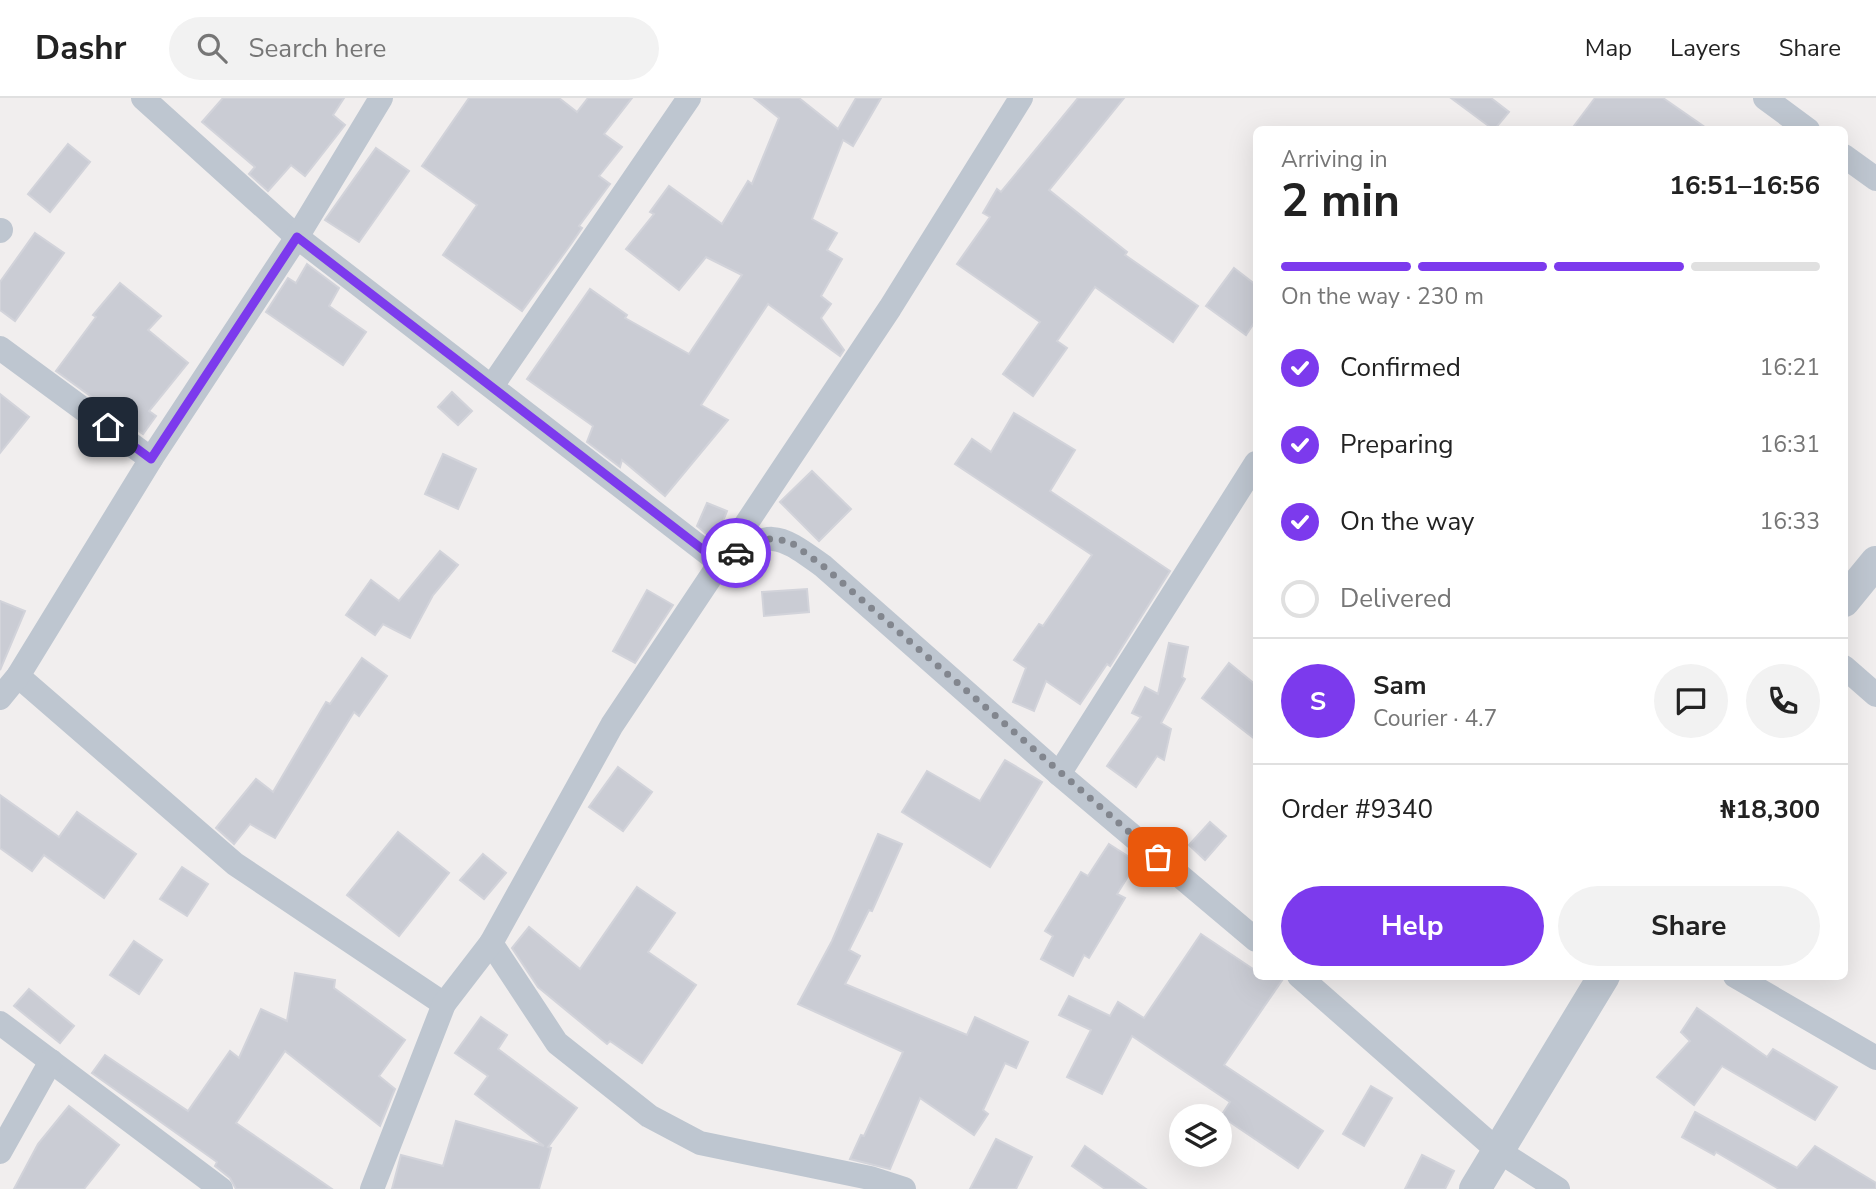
<!DOCTYPE html>
<html lang="en">
<head>
<meta charset="utf-8">
<style>
	:root { --surface:#fff; --page:#f2f2f2; --text:#222; --muted:#767676; --line:#e0e0e0; --accent:#7c3aed }
	body { margin:0; font-family:"Nunito Sans",sans-serif; background:var(--page); color:var(--text); height:100vh; display:flex; flex-direction:column; font-size:26px; white-space:nowrap }
	* { box-sizing:border-box; margin:0 }
	p { font-size:23px; color:var(--muted) }
	.icon { flex:none; width:38px; height:38px; fill:none; stroke:currentColor; stroke-width:2; stroke-linecap:round; stroke-linejoin:round }
	.map { position:relative; flex:1; overflow:hidden }
	.side { position:absolute; left:1253px; top:28px; width:595px; height:854px; display:flex; flex-direction:column; background:var(--surface); border-radius:10px; box-shadow:0 7px 28px #0002 }
	.side>* { flex:none }
	.controls { position:absolute; left:1169px; top:1006px; display:grid; gap:14px }
	.controls a { display:grid; place-items:center; width:63px; height:63px; border-radius:50%; background:var(--surface); box-shadow:0 7px 28px #0002; font-size:35px }
	.pin { position:absolute; display:grid; place-items:center; width:60px; height:60px; color:#fff; margin:-30px; border-radius:14px; box-shadow:0 4px 10px #0006 }
	.courier { position:absolute; display:grid; place-items:center; width:70px; height:70px; margin:-35px; border:5px solid #7c3aed; border-radius:50%; background:#fff; color:#222; box-shadow:0 2px 9px #0007 }
	.summary em { font-style:normal; font-weight:700 }
	.summary div { display:flex; flex-direction:column-reverse }
	.summary { display:flex; align-items:center; justify-content:space-between; height:119px; padding:0 28px }
	h1 { font-size:46px; font-weight:700; line-height:52px }
	.bar { display:grid; grid-template-columns:repeat(4,1fr); gap:10px 7px; align-content:center; height:84px; padding:0 28px }
	.bar i { height:9px; border-radius:5px; background:var(--line) }
	.bar .active { background:var(--accent) }
	.bar p { grid-column:span 4 }
	.line { display:flex; align-items:center; gap:18px; padding:0 28px; border-top:2px solid var(--line) }
	.line div { flex:1 }
	.round { display:grid; place-items:center; flex:none; width:74px; height:74px; border-radius:37px; background:var(--page) }
	ol { padding:0 28px; list-style:none }
	li { display:flex; align-items:center; gap:21px; height:77px }
	li p { margin-inline-start:auto }
	li .icon { padding:7px; border-radius:50%; background:var(--accent); color:#fff; stroke-width:4 }
	li:last-child { color:var(--muted) }
	li i { width:38px; height:38px; border:4px solid var(--line); border-radius:50% }
	.primary-button { display:flex; gap:14px; margin-top:auto; padding:14px 28px }
	.primary-button a { flex:1; height:80px; border-radius:42px; background:var(--accent); color:#fff; font-size:28px; font-weight:700; line-height:80px; text-align:center }
	.primary-button a+a { background:var(--page); color:var(--text) }
	header { display:flex; align-items:center; gap:42px; box-sizing:border-box; height:98px; padding:0 35px; background:var(--surface); border-bottom:2px solid var(--line) }
	header strong { font-size:33px }
	nav { display:flex; gap:38px; margin-inline-start:auto; font-size:24px }
	.search { width:490px; height:63px; background:var(--page); display:flex; align-items:center; gap:18px; box-sizing:border-box; padding:0 24px; border-radius:38px; color:var(--muted); font-size:26px }
	.map>svg:first-child { display:block }
	.building { fill:#caccd4; stroke:#d2d3da; stroke-width:2 }
	.lines { fill:none; stroke-linecap:round; stroke-linejoin:round }
	.minor { stroke:#bec6d0; stroke-width:24 }
	.tertiary { stroke:#bec6d0; stroke-width:32 }
	.done { stroke:#82868e; stroke-width:7; stroke-dasharray:0 12.6 }
	.route { stroke:#7c3aed; stroke-width:9 }
</style>
</head>
<body>
<header>
<strong>Dashr</strong>
<div class="search"><svg class="icon" aria-label="search" viewBox="0 0 24 24"><circle cx="10" cy="10" r="6"/><path d="M15 15l6 6"/></svg>Search here</div>
<nav><a>Map</a><a>Layers</a><a>Share</a></nav>
</header>
<div class="map">
<svg width="1876" height="1091" viewBox="0 0 1876 1091">
	<rect width="100%" height="100%" fill="#f1eeee"/>
	<g class="building">
		<polygon points="223,0 344,0 333,17 345,27 305,78 291,67 268,93 249,76 255,69 202,24"/>
		<polygon points="469,0 559,0 577,14 588,0 632,0 604,36 622,49 599,78 610,86 579,128 582,130 571,146 522,213 443,157 477,107 422,68"/>
		<polygon points="754,0 799,0 838,31 856,0 881,0 853,48 843,42 812,121 837,135 827,152 842,161 821,198 831,206 821,220 844,252 840,258 768,206 701,307 728,322 665,398 622,362 620,369 587,344 593,328 527,281 590,191 627,217 625,220 689,256 742,177 706,159 679,192 626,151 654,116 650,114 669,88 722,126 748,83 752,86 779,20"/>
		<polygon points="1078,0 1124,0 1049,92 1127,154 1125,157 1198,208 1173,244 1095,189 1057,243 1067,250 1033,298 1003,276 1040,224 957,166 990,119 983,115 997,91 1001,94"/>
		<polygon points="1451,0 1491,0 1509,14 1494,32"/>
		<polygon points="1595,0 1663,0 1709,32 1571,32"/>
		<polygon points="68,46 90,64 50,114 28,96"/>
		<polygon points="376,50 409,73 359,144 325,122"/>
		<polygon points="35,135 64,155 15,223 0,212 0,184"/>
		<polygon points="307,166 339,190 329,208 366,234 343,267 266,214 288,180 296,185"/>
		<polygon points="1234,170 1256,187 1256,222 1246,237 1206,208"/>
		<polygon points="120,185 161,218 148,232 188,265 149,313 156,318 143,336 56,273 96,219 93,217"/>
		<polygon points="452,294 472,313 458,327 438,309"/>
		<polygon points="0,296 29,319 0,355"/>
		<polygon points="1014,315 1075,352 1050,393 1170,473 1110,568 1107,566 1080,606 1046,583 1034,613 1013,604 1026,570 1014,562 1039,526 1043,528 1092,457 955,366 972,341 991,354"/>
		<polygon points="443,356 476,371 458,411 425,396"/>
		<polygon points="812,373 851,411 819,443 780,404"/>
		<polygon points="707,405 727,413 715,443 697,428"/>
		<polygon points="440,453 458,467 433,497 410,540 383,526 375,537 346,517 371,482 399,503"/>
		<polygon points="807,491 809,514 764,518 762,494"/>
		<polygon points="647,492 673,507 635,565 613,553"/>
		<polygon points="0,503 25,513 0,572"/>
		<polygon points="1169,545 1188,549 1182,579 1185,581 1161,625 1171,631 1164,662 1157,658 1136,689 1107,668 1141,619 1132,615 1145,589 1158,596"/>
		<polygon points="362,560 387,578 359,618 354,614 275,740 250,726 234,746 216,730 256,681 273,694 326,604 330,606"/>
		<polygon points="1229,565 1256,587 1256,642 1202,600"/>
		<polygon points="1005,662 1042,684 990,769 902,714 927,673 980,703"/>
		<polygon points="618,669 652,694 623,733 589,709"/>
		<polygon points="0,697 59,739 77,714 136,756 104,800 44,757 32,773 0,750"/>
		<polygon points="1210,724 1226,738 1205,762 1189,747"/>
		<polygon points="398,734 449,775 399,838 347,797"/>
		<polygon points="878,736 902,746 872,813 869,812 849,852 860,858 845,886 967,937 975,919 1028,944 1016,970 1005,965 983,1012 988,1016 974,1037 920,1000 890,1071 850,1061 861,1037 864,1038 903,954 798,906 832,843"/>
		<polygon points="1109,746 1137,764 1117,796 1125,800 1089,860 1084,857 1073,878 1041,861 1053,838 1045,833 1081,774 1088,778"/>
		<polygon points="483,756 506,775 484,801 460,782"/>
		<polygon points="182,769 208,786 187,818 160,801"/>
		<polygon points="637,789 675,815 648,854 696,887 642,965 610,943 607,946 538,889 512,850 529,829 580,871"/>
		<polygon points="1201,836 1256,873 1256,878 1285,878 1224,967 1323,1033 1298,1070 1221,1018 1230,1004 1132,938 1102,996 1067,979 1091,932 1059,917 1069,898 1110,918 1118,904 1144,920"/>
		<polygon points="134,843 162,862 139,896 110,877"/>
		<polygon points="295,875 335,882 334,890 405,942 379,978 395,991 380,1028 285,953 236,1025 332,1091 236,1091 230,1080 215,1068 217,1064 92,975 105,957 188,1013 230,953 239,960 261,911 287,923"/>
		<polygon points="29,891 74,928 60,945 14,908"/>
		<polygon points="1697,910 1767,959 1773,951 1837,989 1815,1022 1722,968 1694,1007 1657,979 1690,943 1681,934"/>
		<polygon points="481,919 507,937 498,951 577,1010 548,1049 551,1050 539,1091 392,1091 401,1057 443,1068 456,1023 544,1048 475,996 488,978 455,955"/>
		<polygon points="1371,988 1392,1000 1364,1048 1343,1036"/>
		<polygon points="69,1008 119,1047 84,1091 14,1091 38,1046"/>
		<polygon points="1695,1014 1797,1070 1815,1048 1876,1085 1876,1091 1779,1091 1716,1054 1714,1057 1682,1039"/>
		<polygon points="996,1041 1032,1059 1016,1091 970,1091"/>
		<polygon points="1085,1048 1146,1091 1105,1091 1072,1068"/>
		<polygon points="1422,1057 1454,1073 1445,1091 1405,1091"/>
	</g>
	<g class="lines">
		<g class="minor">
			<path d="M143,0L297,139L719,464C772,433 773,432 823,468L1059,676L1256,842"/>
			<polyline points="1765,0 1808,32"/>
			<polyline points="1844,58 1876,81"/>
			<polyline points="0,133 1,132"/>
			<polyline points="0,250 151,361"/>
			<polyline points="492,288 689,0"/>
			<polyline points="1844,569 1876,597"/>
			<polyline points="18,578 235,766 444,906"/>
			<polyline points="0,600 18,578 151,361 297,139 381,0"/>
			<polyline points="1059,676 1256,365"/>
			<polyline points="491,845 557,945 649,1018 700,1045 870,1080 904,1091"/>
			<polyline points="1299,878 1497,1052 1558,1091"/>
			<polyline points="1735,878 1876,960"/>
			<polyline points="0,925 221,1091"/>
			<polyline points="0,1054 51,963"/>
			<polyline points="372,1091 444,906 491,845 612,627 890,210 1021,0"/>
		</g>
		<g class="tertiary">
			<polyline points="1844,503 1876,464"/>
			<polyline points="1475,1091 1604,878"/>
		</g>
	</g>
	<g class="lines">
		<polyline class="done" points="736,455 761,440 789,443 823,468 1158,759"/>
		<polyline class="route" points="108,329 151,361 297,139 719,464 736,455"/>
	</g>
</svg>
<div class="controls">
<a><svg class="icon" aria-label="layers" viewBox="0 0 24 24"><path d="M12 4l9 5-9 5-9-5zM3 14l9 5 9-5"/></svg></a>
</div>
<div class="pin" style="left:1158px;top:759px;background:#ea580c"><svg class="icon" aria-label="bag" viewBox="0 0 24 24"><path d="M5 8h14l-1 12H6zM9 8a3 3 0 0 1 6 0"/></svg></div>
<div class="pin" style="left:108px;top:329px;background:#1f2937"><svg class="icon" aria-label="home" viewBox="0 0 24 24"><path d="M3 11l9-7 9 7M6 9v11h12V9"/></svg></div>
<div class="courier" style="left:736px;top:455px"><svg class="icon" aria-label="car" viewBox="0 0 24 24"><path d="M5 17H2v-5l4-1 3-4h7l3 4 3 1v5h-3M9 17h6M6 11h13"/><circle cx="7" cy="17" r="2"/><circle cx="17" cy="17" r="2"/></svg></div>
<section class="side">
<div class="summary"><div><h1>2 min</h1><p>Arriving in</p></div><em>16:51–16:56</em></div>
<div class="bar"><i class="active"></i><i class="active"></i><i class="active"></i><i></i><p>On the way · 230 m</p></div>
<ol>
<li><svg class="icon" aria-label="check" viewBox="0 0 24 24"><path d="M5 12l5 5 9-10"/></svg>Confirmed<p>16:21</p></li>
<li><svg class="icon" aria-label="check" viewBox="0 0 24 24"><path d="M5 12l5 5 9-10"/></svg>Preparing<p>16:31</p></li>
<li><svg class="icon" aria-label="check" viewBox="0 0 24 24"><path d="M5 12l5 5 9-10"/></svg>On the way<p>16:33</p></li>
<li><i></i>Delivered</li>
</ol>
<div class="line" style="height:126px"><b class="round" style="background:var(--accent);color:#fff">S</b><div><b>Sam</b><p>Courier · 4.7</p></div><a class="round"><svg class="icon" aria-label="chat" viewBox="0 0 24 24"><path d="M4 5h16v11H9l-5 4z"/></svg></a><a class="round"><svg class="icon" aria-label="phone" viewBox="0 0 24 24"><path d="M5 4h4l2 5-3 2q2 4 5 5l2-3 5 2v4C11 20 4 13 5 4z"/></svg></a></div>
<div class="line" style="height:91px"><div>Order #9340</div><b>₦18,300</b></div>
<div class="primary-button"><a>Help</a><a>Share</a></div>
</section>
</div>
</body>
</html>
